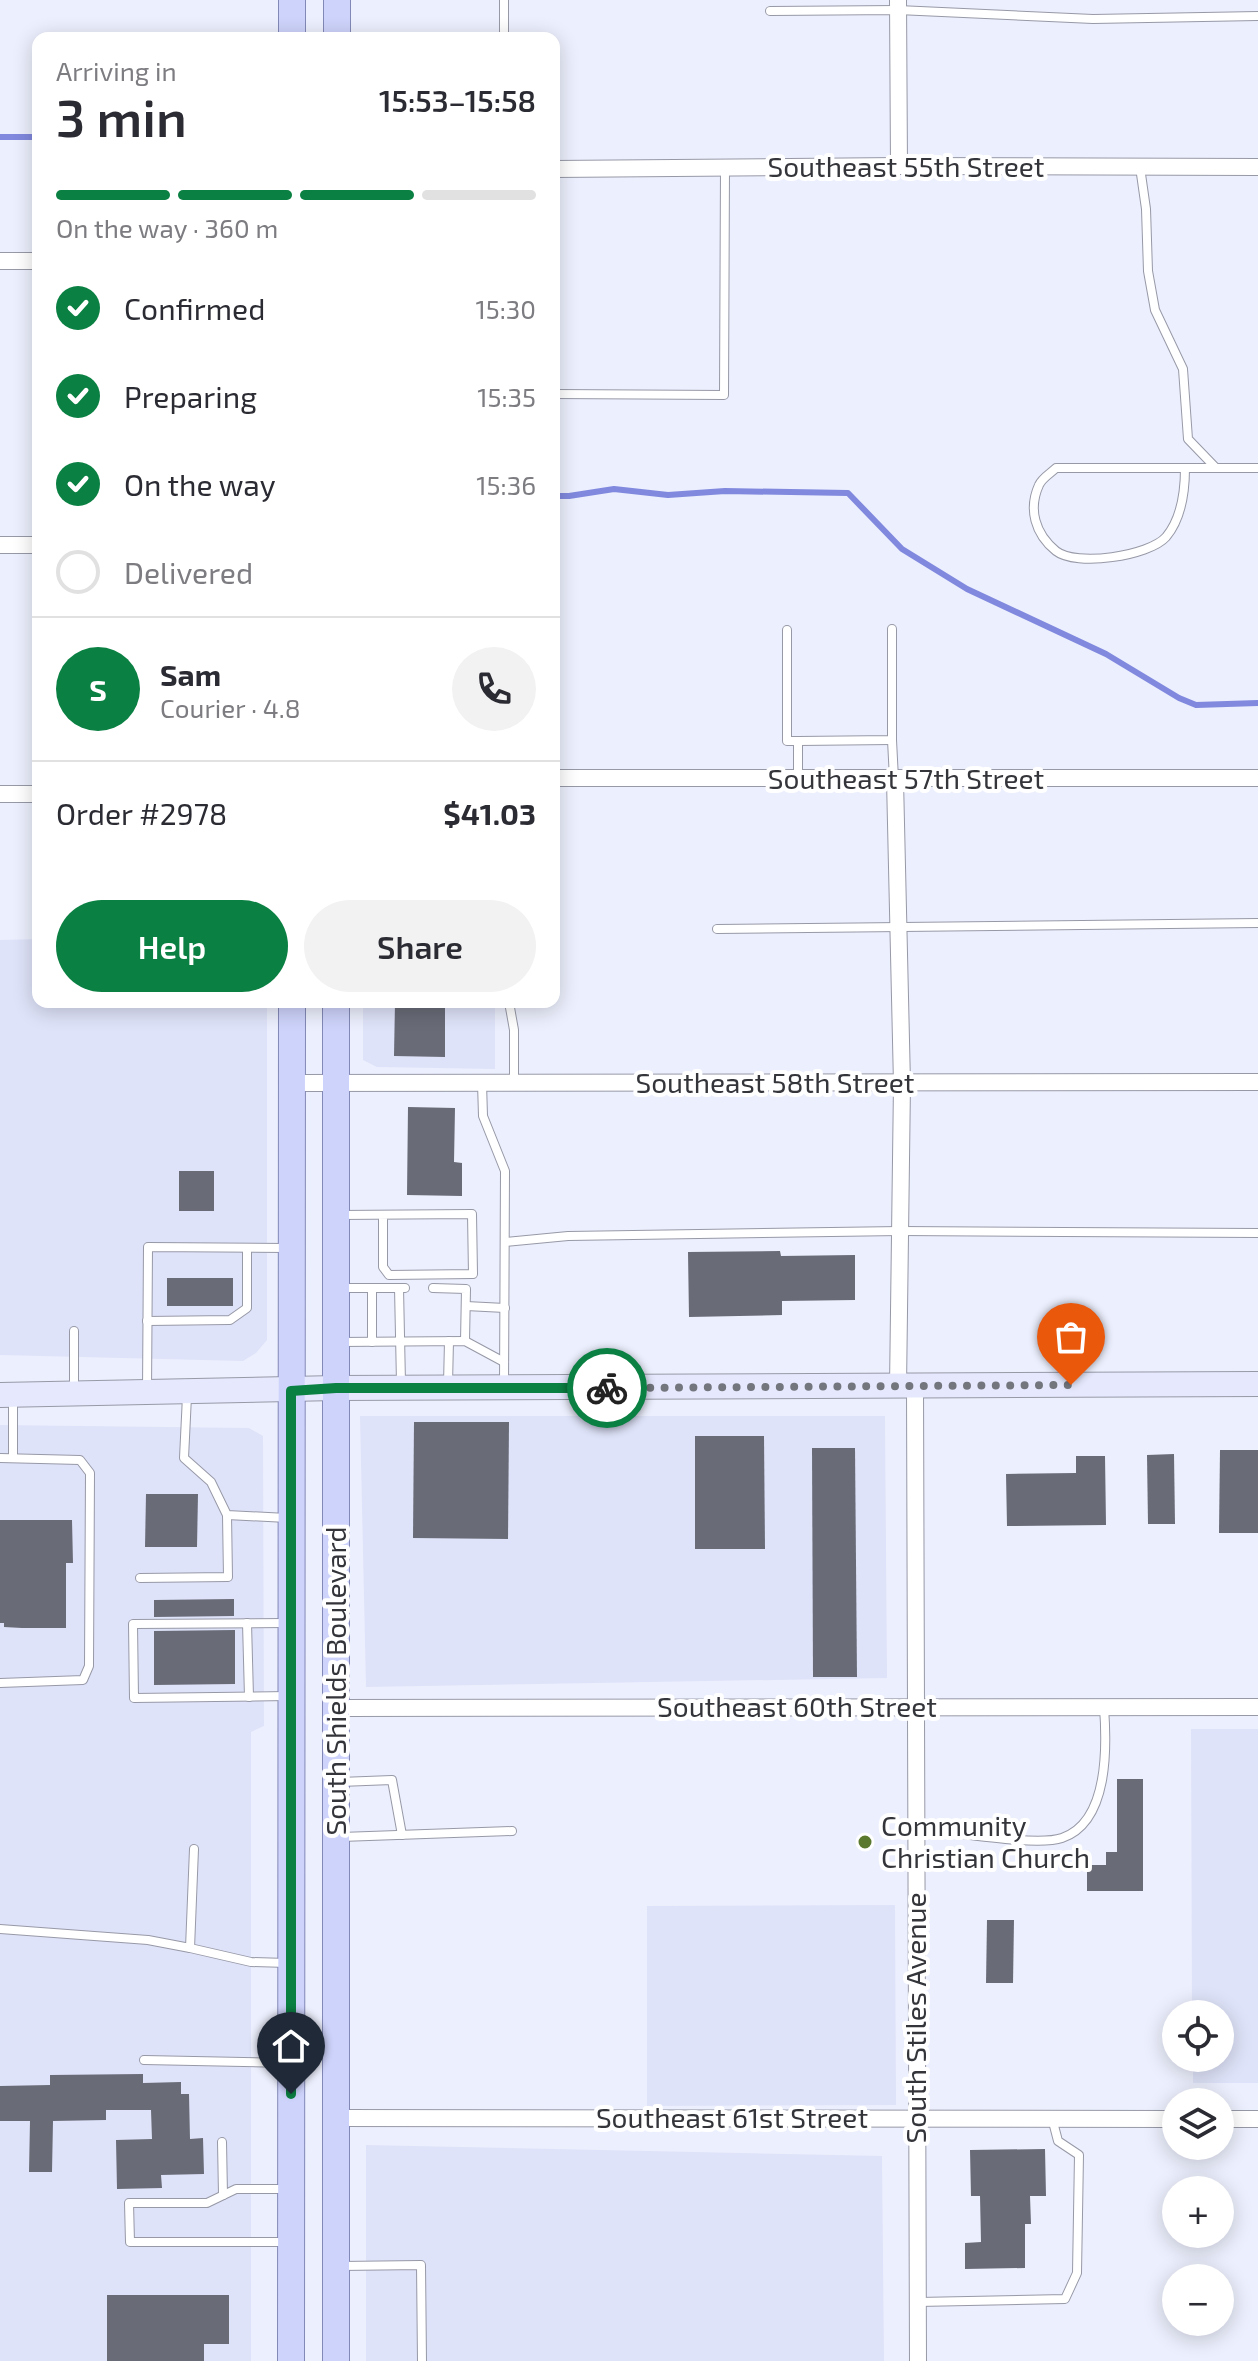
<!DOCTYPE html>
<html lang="en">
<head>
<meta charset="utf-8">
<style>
	:root { --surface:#fff; --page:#f2f2f3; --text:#2b2b33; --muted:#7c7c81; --line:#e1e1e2; --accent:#0b8043 }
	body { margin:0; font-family:"Exo 2",sans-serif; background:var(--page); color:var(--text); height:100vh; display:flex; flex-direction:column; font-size:30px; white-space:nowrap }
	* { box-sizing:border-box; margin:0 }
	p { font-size:26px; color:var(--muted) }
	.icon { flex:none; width:44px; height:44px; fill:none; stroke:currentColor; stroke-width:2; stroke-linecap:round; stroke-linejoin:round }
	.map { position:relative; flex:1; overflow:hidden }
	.panel { position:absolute; left:32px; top:32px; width:528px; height:976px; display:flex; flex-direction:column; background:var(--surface); border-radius:16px; box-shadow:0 4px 20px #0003 }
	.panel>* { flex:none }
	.buttons { position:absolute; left:1162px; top:2000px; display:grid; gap:16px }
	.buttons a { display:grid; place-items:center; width:72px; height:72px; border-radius:50%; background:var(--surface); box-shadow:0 4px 20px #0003; font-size:40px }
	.pin { position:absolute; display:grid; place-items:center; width:68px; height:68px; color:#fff; margin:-82px -34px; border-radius:50% 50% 50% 0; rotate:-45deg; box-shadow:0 0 8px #0007 }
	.pin .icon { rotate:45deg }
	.courier { position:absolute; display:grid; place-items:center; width:80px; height:80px; margin:-40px; border:6px solid #0b8043; border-radius:50%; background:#fff; color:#222; box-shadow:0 2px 10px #0007 }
	.overview em { font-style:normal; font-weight:600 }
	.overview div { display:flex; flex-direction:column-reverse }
	.overview { display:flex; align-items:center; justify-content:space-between; height:136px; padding:0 24px }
	h1 { font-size:52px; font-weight:600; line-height:60px }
	.bar { display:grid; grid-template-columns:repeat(4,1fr); gap:12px 8px; align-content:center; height:96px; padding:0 24px }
	.bar i { height:10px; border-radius:6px; background:var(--line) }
	.bar .selected { background:var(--accent) }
	.bar p { grid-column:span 4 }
	.line { display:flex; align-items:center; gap:20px; padding:0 24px; border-top:2px solid var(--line) }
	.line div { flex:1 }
	.round { display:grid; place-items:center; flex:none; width:84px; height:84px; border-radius:42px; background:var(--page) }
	ol { padding:0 24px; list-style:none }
	li { display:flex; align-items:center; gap:24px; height:88px }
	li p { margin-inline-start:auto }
	li .icon { padding:8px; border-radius:50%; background:var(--accent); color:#fff; stroke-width:4 }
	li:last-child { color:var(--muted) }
	li i { width:44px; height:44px; border:4px solid var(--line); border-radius:50% }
	.primary-button { display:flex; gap:16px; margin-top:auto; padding:16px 24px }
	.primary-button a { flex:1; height:92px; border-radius:48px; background:var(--accent); color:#fff; font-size:32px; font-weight:600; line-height:92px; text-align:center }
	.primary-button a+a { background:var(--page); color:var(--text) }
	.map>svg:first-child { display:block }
	.built { fill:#dfe3f9 }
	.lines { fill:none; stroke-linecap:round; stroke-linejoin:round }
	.stream { stroke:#8089de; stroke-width:6 }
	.building { fill:#696b77 }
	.lane-casing { stroke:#9799a7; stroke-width:10 }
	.street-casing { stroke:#9799a7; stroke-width:18 }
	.secondary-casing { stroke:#9799a7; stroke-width:26 }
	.primary-casing { stroke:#8389b6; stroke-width:28 }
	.lane { stroke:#fff; stroke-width:8 }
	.street { stroke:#fff; stroke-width:16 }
	.secondary { stroke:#e6e9fd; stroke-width:24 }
	.primary { stroke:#ced3fb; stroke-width:26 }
	.done { stroke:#74767e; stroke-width:8; stroke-dasharray:0 14.4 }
	.route { stroke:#0b8043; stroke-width:10 }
	.poi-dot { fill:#5b792e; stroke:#fff; stroke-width:3 }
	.labels { text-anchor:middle; stroke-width:8; stroke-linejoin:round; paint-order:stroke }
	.street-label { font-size:28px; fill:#34353a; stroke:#fff }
	.poi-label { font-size:28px; fill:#34353a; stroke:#fff; text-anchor:start }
</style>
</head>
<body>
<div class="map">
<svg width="1258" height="2361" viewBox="0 0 1258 2361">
	<rect width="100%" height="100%" fill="#eceffd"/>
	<g class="built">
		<polygon points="38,939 38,1002 267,1002 267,1340 256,1353 243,1361 0,1355 0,940"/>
		<polygon points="363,1002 495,1002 495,1069 377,1067 363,1060"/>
		<polygon points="360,1416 885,1416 887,1678 366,1687"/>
		<polygon points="0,1425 249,1428 263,1436 264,1726 251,1732 251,2361 0,2361"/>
		<polygon points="1191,1729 1258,1729 1258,2083 1193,2083 1193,2058 1220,2058 1220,2014 1192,2014"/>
		<polygon points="895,1905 896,2105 647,2106 647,1906"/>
		<polygon points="366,2145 882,2156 884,2361 366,2361"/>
	</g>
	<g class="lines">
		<g class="stream">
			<polyline points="0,137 38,137"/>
			<polyline points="554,496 569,496 614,489 668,495 725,491 848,493 902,549 967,589 1106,654 1179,698 1196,705 1258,703"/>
		</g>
	</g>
	<g class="building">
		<polygon points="395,1002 445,1002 445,1057 394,1056"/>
		<polygon points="408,1107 455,1108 454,1162 462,1163 462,1196 407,1195"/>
		<rect x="179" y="1171" width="35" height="40"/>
		<polygon points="780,1251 781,1256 855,1255 855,1300 782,1301 782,1315 689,1317 688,1252"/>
		<rect x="167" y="1278" width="66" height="28"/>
		<polygon points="414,1422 509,1422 508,1539 413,1538"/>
		<polygon points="695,1436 764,1436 765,1549 695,1549"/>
		<polygon points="812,1448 855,1448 857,1677 813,1677"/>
		<polygon points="1220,1450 1258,1450 1258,1533 1219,1533"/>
		<polygon points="1174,1454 1175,1524 1148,1524 1147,1455"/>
		<polygon points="1076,1456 1105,1456 1106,1525 1007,1526 1006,1474 1076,1473"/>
		<polygon points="146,1494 198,1494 197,1547 145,1547"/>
		<polygon points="0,1520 72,1520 73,1563 66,1563 66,1628 22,1628 4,1627 4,1623 0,1623"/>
		<polygon points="234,1599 234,1616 154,1617 154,1600"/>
		<polygon points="235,1630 235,1684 154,1685 154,1631"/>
		<polygon points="1117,1779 1143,1779 1143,1891 1087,1891 1087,1865 1106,1865 1106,1852 1117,1852"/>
		<polygon points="987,1920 1014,1920 1013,1983 986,1983"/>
		<polygon points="143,2074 143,2083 181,2082 181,2094 189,2094 190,2139 203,2138 204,2174 161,2175 162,2188 117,2189 116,2140 152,2139 151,2110 106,2110 106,2120 53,2121 52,2172 29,2172 30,2121 0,2121 0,2086 50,2085 50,2075"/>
		<polygon points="1045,2149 1046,2196 1030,2196 1031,2224 1025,2224 1025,2268 965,2269 965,2243 981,2242 980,2196 971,2196 970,2150"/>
		<polygon points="107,2295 229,2295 229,2344 204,2344 204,2361 107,2361"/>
	</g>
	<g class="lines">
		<g class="lane-casing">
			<g id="lane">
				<polyline points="770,11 898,10 1093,19 1258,16"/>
				<polyline points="504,38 504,0"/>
				<polyline points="1140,167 1146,209 1148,271 1155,310 1183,369 1188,439 1215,467"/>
				<polyline points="554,394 724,395 725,168"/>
				<path d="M1185,468C1185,491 1182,518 1166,537C1149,556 1076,567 1056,551C1035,534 1028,509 1039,485C1042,478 1051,473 1056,468H1258"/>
				<polyline points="787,630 787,741 798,741 892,740 892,629"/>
				<polyline points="892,740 894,779"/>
				<polyline points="798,741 798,779"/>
				<polyline points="717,929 1258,923"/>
				<polyline points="509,1002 514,1030 514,1083"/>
				<polyline points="482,1083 483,1116 505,1171 504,1386"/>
				<polyline points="340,1215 472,1214 473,1274 389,1275 383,1267 383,1215"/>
				<polyline points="505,1242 568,1236 900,1231 1258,1233"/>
				<polyline points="340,1288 405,1288"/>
				<polyline points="372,1288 372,1342"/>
				<polyline points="399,1288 401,1383"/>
				<polyline points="433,1288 466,1289 465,1341"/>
				<polyline points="466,1306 505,1308"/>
				<polyline points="147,1321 230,1320 247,1308 247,1248"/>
				<polyline points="340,1342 465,1341 504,1362"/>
				<polyline points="448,1384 449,1341"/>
				<polyline points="74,1391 74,1331"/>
				<polyline points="147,1391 148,1247 287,1248"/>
				<polyline points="187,1396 184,1458 211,1482 227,1515 287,1518"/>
				<polyline points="13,1399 13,1458"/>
				<polyline points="0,1458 80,1460 90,1473 89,1666 83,1680 0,1683"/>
				<polyline points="140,1578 228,1577 227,1515"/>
				<polyline points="247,1623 249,1697"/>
				<polyline points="286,1623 133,1624 134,1698 288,1696"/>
				<polyline points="340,1782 392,1780 402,1835"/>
				<path d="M916,1828C947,1831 1036,1847 1062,1838C1109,1822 1107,1747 1104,1707"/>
				<polyline points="341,1837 512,1831"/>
				<polyline points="194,1849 190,1948 251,1962 287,1963"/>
				<polyline points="0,1929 148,1940 190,1948"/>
				<polyline points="144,2060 287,2063"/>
				<polyline points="222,2142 223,2195"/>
				<polyline points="287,2189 236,2189 207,2203 129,2203 130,2242 288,2242"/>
				<polyline points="341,2266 421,2265 422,2361"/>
				<polyline points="918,2302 1065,2299 1077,2273 1079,2155 1058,2141 1052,2118"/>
			</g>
		</g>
		<g class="street-casing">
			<g id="street">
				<polyline points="898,0 899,166"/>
				<polyline points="554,169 899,166 1258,167"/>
				<polyline points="0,261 38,261"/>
				<polyline points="0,545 38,545"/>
				<polyline points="554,778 1258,778"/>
				<polyline points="895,780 902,1084 898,1387"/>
				<polyline points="0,794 38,794"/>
				<polyline points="291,1083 1258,1082"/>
				<polyline points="915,1386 918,2361"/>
				<polyline points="336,1708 1258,1707"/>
				<polyline points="337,2118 1176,2119"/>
				<polyline points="1220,2119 1258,2119"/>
			</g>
		</g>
		<g class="secondary-casing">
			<polyline id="secondary" points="0,1395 336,1388 1258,1384"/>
		</g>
		<g class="primary-casing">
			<g id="primary">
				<polyline points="292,38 292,0"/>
				<polyline points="337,38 337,0"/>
				<polyline points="291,2361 292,1002"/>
				<polyline points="336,2361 336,1002"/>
			</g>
		</g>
		<use href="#lane" class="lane"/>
		<use href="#street" class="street"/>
		<use href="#secondary" class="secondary"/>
		<use href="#primary" class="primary"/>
	</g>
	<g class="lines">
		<polyline class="done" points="607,1388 1071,1385"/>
		<polyline class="route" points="291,2094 291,1391 336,1388 607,1388"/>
	</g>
	<circle class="poi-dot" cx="865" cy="1842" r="8"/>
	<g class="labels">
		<g class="street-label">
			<text x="906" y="177">Southeast 55th Street</text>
			<text x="906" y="789">Southeast 57th Street</text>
			<text x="775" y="1093">Southeast 58th Street</text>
			<text transform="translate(336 1681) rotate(-90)" y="10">South Shields Boulevard</text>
			<text x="797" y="1717">Southeast 60th Street</text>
			<text transform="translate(916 2018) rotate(-90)" y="10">South Stiles Avenue</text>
			<text x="732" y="2128">Southeast 61st Street</text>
		</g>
		<g class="poi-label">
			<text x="881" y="1836">Community<tspan x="881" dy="32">Christian Church</tspan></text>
		</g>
	</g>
</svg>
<div class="buttons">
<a><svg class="icon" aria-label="locate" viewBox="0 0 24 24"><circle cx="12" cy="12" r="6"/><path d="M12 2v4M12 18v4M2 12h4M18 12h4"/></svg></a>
<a><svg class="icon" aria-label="layers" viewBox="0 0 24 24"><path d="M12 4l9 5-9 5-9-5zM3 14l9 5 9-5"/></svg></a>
<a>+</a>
<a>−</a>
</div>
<div class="pin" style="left:1071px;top:1385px;background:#ea580c"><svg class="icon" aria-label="bag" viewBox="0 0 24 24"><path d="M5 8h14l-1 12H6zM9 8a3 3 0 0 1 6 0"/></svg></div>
<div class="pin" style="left:291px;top:2094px;background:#1f2937"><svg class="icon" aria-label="home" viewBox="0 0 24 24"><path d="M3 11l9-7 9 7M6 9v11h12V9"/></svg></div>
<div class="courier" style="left:607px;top:1388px"><svg class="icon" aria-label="bike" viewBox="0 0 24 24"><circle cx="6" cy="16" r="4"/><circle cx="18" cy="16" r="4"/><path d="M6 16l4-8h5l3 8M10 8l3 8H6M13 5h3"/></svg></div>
<section class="panel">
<div class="overview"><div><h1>3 min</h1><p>Arriving in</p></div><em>15:53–15:58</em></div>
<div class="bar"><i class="selected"></i><i class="selected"></i><i class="selected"></i><i></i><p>On the way · 360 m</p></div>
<ol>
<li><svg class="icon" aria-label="check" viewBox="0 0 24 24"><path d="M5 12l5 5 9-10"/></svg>Confirmed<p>15:30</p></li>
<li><svg class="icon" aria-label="check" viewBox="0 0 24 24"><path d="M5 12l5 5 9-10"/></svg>Preparing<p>15:35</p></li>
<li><svg class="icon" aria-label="check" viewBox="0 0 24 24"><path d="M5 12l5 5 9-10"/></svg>On the way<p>15:36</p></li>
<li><i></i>Delivered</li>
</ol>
<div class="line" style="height:144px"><b class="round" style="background:var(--accent);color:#fff">S</b><div><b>Sam</b><p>Courier · 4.8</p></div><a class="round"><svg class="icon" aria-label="phone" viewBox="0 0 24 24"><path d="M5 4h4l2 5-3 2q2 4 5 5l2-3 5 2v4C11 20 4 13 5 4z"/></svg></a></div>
<div class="line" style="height:104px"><div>Order #2978</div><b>$41.03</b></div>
<div class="primary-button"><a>Help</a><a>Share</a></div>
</section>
</div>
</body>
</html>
